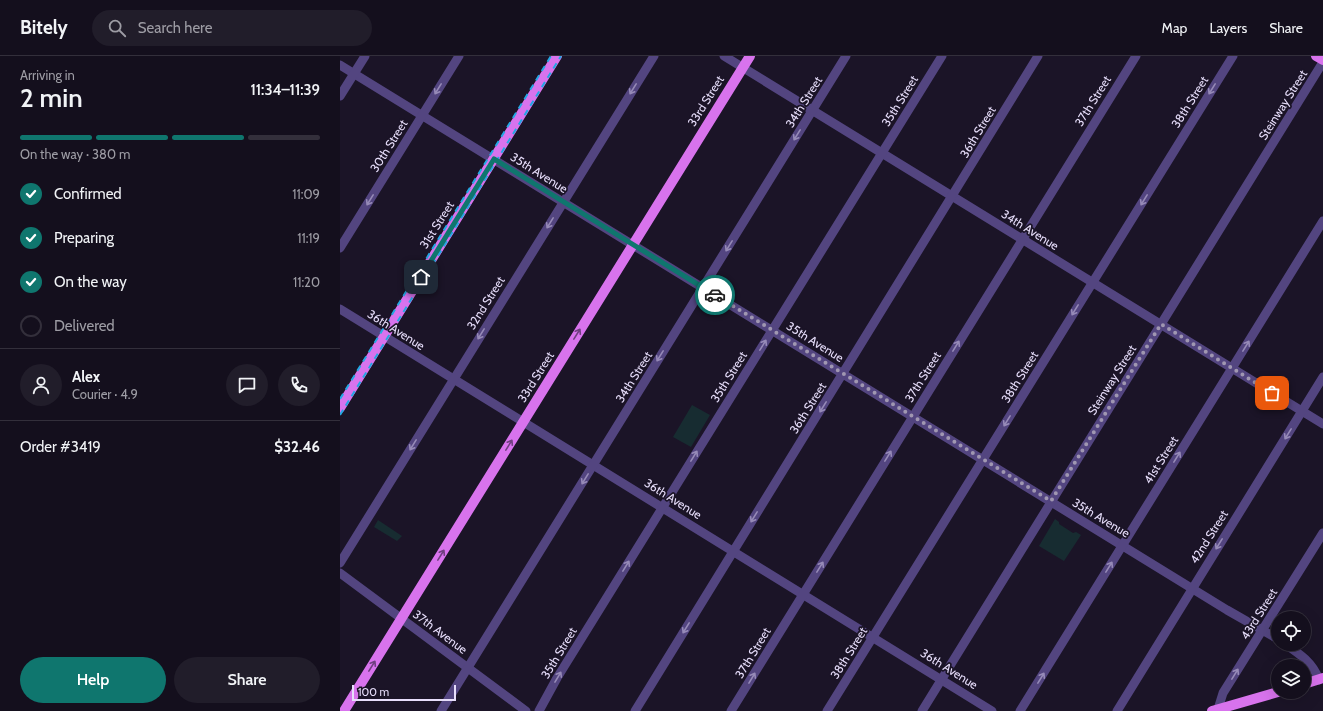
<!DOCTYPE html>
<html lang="en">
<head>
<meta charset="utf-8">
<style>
	:root { --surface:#140f1d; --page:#211d2a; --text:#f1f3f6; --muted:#9d9ca4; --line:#332f3b; --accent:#0f766e }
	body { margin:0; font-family:Cabin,sans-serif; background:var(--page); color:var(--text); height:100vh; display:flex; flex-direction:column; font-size:15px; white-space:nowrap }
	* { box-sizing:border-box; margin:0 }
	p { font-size:13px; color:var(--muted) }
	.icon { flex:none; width:22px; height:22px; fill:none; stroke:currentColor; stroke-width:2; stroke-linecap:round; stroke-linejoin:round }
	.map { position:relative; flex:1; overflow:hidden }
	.sheet { display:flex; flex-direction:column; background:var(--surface); width:340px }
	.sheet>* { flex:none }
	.controls { position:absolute; left:931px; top:555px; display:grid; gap:8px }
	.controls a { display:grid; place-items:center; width:40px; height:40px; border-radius:50%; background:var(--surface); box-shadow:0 4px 16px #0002,0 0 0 1px var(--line); font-size:20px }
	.scale { position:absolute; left:12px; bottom:10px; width:104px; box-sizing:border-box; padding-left:4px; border:2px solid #e7defb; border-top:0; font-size:11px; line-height:14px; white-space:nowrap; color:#e7defb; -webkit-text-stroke:3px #1b1427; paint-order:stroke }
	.pin { position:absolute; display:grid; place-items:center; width:34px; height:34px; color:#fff; margin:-17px; border-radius:8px; box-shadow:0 2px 6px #0006 }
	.courier { position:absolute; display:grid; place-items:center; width:40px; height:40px; margin:-20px; border:3px solid #0f766e; border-radius:50%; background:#fff; color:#222; box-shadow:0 1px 5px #0007 }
	.head em { font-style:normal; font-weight:600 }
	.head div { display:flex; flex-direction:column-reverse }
	.head { display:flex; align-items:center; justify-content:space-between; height:68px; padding:0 20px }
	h1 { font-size:26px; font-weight:600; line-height:30px }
	.bar { display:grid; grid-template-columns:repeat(4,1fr); gap:6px 4px; align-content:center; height:48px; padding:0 20px }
	.bar i { height:5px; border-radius:3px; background:var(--line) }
	.bar .current { background:var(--accent) }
	.bar p { grid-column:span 4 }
	.line { display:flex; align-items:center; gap:10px; padding:0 20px; border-top:1px solid var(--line) }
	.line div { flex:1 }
	.round { display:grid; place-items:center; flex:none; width:42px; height:42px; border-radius:21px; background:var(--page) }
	ol { padding:0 20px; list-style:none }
	li { display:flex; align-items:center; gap:12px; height:44px }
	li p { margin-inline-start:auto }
	li .icon { padding:4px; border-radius:50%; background:var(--accent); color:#fff; stroke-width:4 }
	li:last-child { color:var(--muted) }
	li i { width:22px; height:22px; border:2px solid var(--line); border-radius:50% }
	.primary-button { display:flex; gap:8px; margin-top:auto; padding:8px 20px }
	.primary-button a { flex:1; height:46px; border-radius:24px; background:var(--accent); color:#fff; font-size:16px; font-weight:600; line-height:46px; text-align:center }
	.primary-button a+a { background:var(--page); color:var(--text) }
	header { display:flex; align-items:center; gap:24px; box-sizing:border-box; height:56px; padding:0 20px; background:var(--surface); border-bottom:1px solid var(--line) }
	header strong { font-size:19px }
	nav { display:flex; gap:22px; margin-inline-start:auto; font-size:14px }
	.search { width:280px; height:36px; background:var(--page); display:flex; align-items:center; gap:10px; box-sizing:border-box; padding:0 14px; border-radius:22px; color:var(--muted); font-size:15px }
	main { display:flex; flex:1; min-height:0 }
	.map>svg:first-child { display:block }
	.green { fill:#172c31 }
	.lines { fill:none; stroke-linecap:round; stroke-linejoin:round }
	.minor { stroke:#534580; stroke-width:9 }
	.major { stroke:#d873ed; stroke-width:10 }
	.rail { stroke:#23a8e3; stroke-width:2; stroke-dasharray:6 5; stroke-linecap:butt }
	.oneway { stroke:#968ab7 }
	.oneway2 { stroke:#703f80 }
	.done { stroke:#a097b1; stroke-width:4; stroke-dasharray:0 7.2 }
	.route { stroke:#0f766e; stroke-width:5 }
	.labels { text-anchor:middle; stroke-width:3.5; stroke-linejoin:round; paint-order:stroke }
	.street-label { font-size:12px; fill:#e7defb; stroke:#1b1427 }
</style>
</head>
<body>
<header>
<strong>Bitely</strong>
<div class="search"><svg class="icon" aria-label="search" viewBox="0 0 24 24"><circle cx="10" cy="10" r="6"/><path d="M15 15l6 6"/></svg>Search here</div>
<nav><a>Map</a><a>Layers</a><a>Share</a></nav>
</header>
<main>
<section class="sheet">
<div class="head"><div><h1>2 min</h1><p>Arriving in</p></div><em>11:34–11:39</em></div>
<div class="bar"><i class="current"></i><i class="current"></i><i class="current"></i><i></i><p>On the way · 380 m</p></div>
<ol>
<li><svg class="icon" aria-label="check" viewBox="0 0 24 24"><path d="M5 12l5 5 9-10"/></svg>Confirmed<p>11:09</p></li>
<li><svg class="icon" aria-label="check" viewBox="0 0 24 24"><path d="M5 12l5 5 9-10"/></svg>Preparing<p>11:19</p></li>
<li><svg class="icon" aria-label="check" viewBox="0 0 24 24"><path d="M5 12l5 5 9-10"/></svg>On the way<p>11:20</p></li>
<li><i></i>Delivered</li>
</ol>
<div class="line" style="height:72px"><a class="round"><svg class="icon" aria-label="person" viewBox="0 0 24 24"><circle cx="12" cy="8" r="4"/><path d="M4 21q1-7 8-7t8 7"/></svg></a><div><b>Alex</b><p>Courier · 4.9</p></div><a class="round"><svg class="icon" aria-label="chat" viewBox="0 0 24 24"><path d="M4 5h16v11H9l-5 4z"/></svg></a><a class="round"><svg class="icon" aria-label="phone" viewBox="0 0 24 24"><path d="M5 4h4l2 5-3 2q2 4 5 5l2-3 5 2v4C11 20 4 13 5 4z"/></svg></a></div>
<div class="line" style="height:52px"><div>Order #3419</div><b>$32.46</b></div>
<div class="primary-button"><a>Help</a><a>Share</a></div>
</section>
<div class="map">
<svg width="983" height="655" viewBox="0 0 983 655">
	<rect width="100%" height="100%" fill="#1b1427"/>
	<g class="green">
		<polygon points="352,349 370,359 351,391 333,381"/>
		<polygon points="715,463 719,466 719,468 733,477 736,476 741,479 724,505 699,490"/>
		<polygon points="38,464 62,480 57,485 34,471"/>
	</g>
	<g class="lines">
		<g class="minor">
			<polyline points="384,0 983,368"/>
			<polyline points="0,9 887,554 938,583"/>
			<polyline points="0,40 25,0"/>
			<polyline points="0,192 119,0"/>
			<polyline points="0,253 652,655"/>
			<polyline points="0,507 314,0"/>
			<polyline points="0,517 186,655"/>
			<path d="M945,588C960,598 973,607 979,624"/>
			<polyline points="878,653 883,637 983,477"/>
			<polyline points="101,655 506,0"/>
			<polyline points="199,655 217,622 602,0"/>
			<polyline points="295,655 698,0"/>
			<polyline points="391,655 796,0"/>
			<polyline points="487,655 893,0"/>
			<polyline points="582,655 983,6"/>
			<polyline points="680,655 983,165"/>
			<polyline points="777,655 983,321"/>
		</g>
		<g class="major">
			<polyline points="976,0 983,4"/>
			<polyline points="0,352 217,0"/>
			<polyline points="964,628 983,622"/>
			<polyline points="4,655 410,0"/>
			<polyline points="872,655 938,636"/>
		</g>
		<g class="rail">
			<polyline points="0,343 211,0"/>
			<polyline points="0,359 221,0"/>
		</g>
	</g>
	<defs><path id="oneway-shaft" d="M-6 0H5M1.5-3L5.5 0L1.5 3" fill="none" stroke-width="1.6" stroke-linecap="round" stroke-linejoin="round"/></defs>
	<g class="oneway">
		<use href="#oneway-shaft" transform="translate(98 33) rotate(122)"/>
		<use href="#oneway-shaft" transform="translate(293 33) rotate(122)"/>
		<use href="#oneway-shaft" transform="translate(872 33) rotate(122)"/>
		<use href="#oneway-shaft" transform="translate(457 79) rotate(122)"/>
		<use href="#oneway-shaft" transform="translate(30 144) rotate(122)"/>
		<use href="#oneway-shaft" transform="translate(804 144) rotate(122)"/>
		<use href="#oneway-shaft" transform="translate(210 167) rotate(122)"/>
		<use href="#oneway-shaft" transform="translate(389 190) rotate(122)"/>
		<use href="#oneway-shaft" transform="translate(735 254) rotate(122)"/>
		<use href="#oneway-shaft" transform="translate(141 278) rotate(122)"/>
		<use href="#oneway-shaft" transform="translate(423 289) rotate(-58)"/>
		<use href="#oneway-shaft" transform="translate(616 290) rotate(-58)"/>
		<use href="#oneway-shaft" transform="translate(906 290) rotate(-58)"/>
		<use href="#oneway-shaft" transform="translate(320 300) rotate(122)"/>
		<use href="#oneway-shaft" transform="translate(483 351) rotate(122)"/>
		<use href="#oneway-shaft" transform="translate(667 365) rotate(122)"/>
		<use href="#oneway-shaft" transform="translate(948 378) rotate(122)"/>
		<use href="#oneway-shaft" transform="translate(73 389) rotate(122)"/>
		<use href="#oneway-shaft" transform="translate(354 400) rotate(-58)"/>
		<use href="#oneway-shaft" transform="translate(548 400) rotate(-58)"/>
		<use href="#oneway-shaft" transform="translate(837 401) rotate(-58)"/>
		<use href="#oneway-shaft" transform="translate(245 423) rotate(122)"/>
		<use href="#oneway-shaft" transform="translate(414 461) rotate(122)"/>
		<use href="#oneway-shaft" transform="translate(879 488) rotate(122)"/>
		<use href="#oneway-shaft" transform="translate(286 510) rotate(-58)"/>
		<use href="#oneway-shaft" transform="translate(480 511) rotate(-58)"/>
		<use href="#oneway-shaft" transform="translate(769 511) rotate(-58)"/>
		<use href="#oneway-shaft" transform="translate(346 572) rotate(122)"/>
		<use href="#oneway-shaft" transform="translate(895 618) rotate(-58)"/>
		<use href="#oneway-shaft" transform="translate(218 621) rotate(-59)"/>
		<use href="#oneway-shaft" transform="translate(412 622) rotate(-59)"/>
		<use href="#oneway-shaft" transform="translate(701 622) rotate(-58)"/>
	</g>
	<g class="oneway2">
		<use href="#oneway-shaft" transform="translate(237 278) rotate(-58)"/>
		<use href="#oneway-shaft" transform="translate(169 389) rotate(-58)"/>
		<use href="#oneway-shaft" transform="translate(101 499) rotate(-58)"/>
		<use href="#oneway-shaft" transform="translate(32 610) rotate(-58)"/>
	</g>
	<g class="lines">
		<polyline class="done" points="375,239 711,445 821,268 932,337"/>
		<polyline class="route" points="81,221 154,103 375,239"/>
	</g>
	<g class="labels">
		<g class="street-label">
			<text transform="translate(366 45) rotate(-58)" y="4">33rd Street</text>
			<text transform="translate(560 45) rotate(-58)" y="4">35th Street</text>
			<text transform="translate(753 45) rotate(-58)" y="4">37th Street</text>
			<text transform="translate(464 46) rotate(-58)" y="4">34th Street</text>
			<text transform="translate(850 46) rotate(-58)" y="4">38th Street</text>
			<text transform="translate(943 49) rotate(-58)" y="4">Steinway Street</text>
			<text transform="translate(638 76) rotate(-59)" y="4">36th Street</text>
			<text transform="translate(49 90) rotate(-58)" y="4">30th Street</text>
			<text transform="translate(199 117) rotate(32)" y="4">35th Avenue</text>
			<text transform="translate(97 169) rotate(-58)" y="4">31st Street</text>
			<text transform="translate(690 174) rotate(32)" y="4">34th Avenue</text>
			<text transform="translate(146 247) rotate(-58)" y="4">32nd Street</text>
			<text transform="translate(56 274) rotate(32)" y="4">36th Avenue</text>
			<text transform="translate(475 286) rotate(32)" y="4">35th Avenue</text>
			<text transform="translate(196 321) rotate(-58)" y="4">33rd Street</text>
			<text transform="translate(294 321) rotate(-58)" y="4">34th Street</text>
			<text transform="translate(389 321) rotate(-58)" y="4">35th Street</text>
			<text transform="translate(583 321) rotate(-58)" y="4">37th Street</text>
			<text transform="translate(680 321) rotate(-58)" y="4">38th Street</text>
			<text transform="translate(772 324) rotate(-58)" y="4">Steinway Street</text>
			<text transform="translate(468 352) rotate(-58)" y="4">36th Street</text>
			<text transform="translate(821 404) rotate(-58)" y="4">41st Street</text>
			<text transform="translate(333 443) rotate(32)" y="4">36th Avenue</text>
			<text transform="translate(761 462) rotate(31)" y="4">35th Avenue</text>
			<text transform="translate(869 481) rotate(-58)" y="4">42nd Street</text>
			<text transform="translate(919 558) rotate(-58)" y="4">43rd Street</text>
			<text transform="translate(100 576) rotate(37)" y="4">37th Avenue</text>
			<text transform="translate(219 597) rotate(-59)" y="4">35th Street</text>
			<text transform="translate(413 597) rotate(-59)" y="4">37th Street</text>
			<text transform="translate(509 597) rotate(-58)" y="4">38th Street</text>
			<text transform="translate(609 613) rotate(32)" y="4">36th Avenue</text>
		</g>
	</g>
</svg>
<div class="controls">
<a><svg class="icon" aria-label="locate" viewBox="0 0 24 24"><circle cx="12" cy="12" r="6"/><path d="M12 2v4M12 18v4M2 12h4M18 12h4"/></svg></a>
<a><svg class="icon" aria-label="layers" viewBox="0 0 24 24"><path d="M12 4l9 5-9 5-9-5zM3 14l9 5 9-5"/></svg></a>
</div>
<div class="scale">100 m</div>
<div class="pin" style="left:932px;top:337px;background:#ea580c"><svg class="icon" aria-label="bag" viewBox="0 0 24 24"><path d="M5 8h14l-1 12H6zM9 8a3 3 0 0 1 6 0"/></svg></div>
<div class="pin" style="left:81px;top:221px;background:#1f2937"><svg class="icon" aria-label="home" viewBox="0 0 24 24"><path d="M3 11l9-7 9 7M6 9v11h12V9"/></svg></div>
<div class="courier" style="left:375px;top:239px"><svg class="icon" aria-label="car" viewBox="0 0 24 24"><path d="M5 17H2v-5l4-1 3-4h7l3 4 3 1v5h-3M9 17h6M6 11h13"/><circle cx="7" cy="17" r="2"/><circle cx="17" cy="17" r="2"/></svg></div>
</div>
</main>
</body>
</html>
